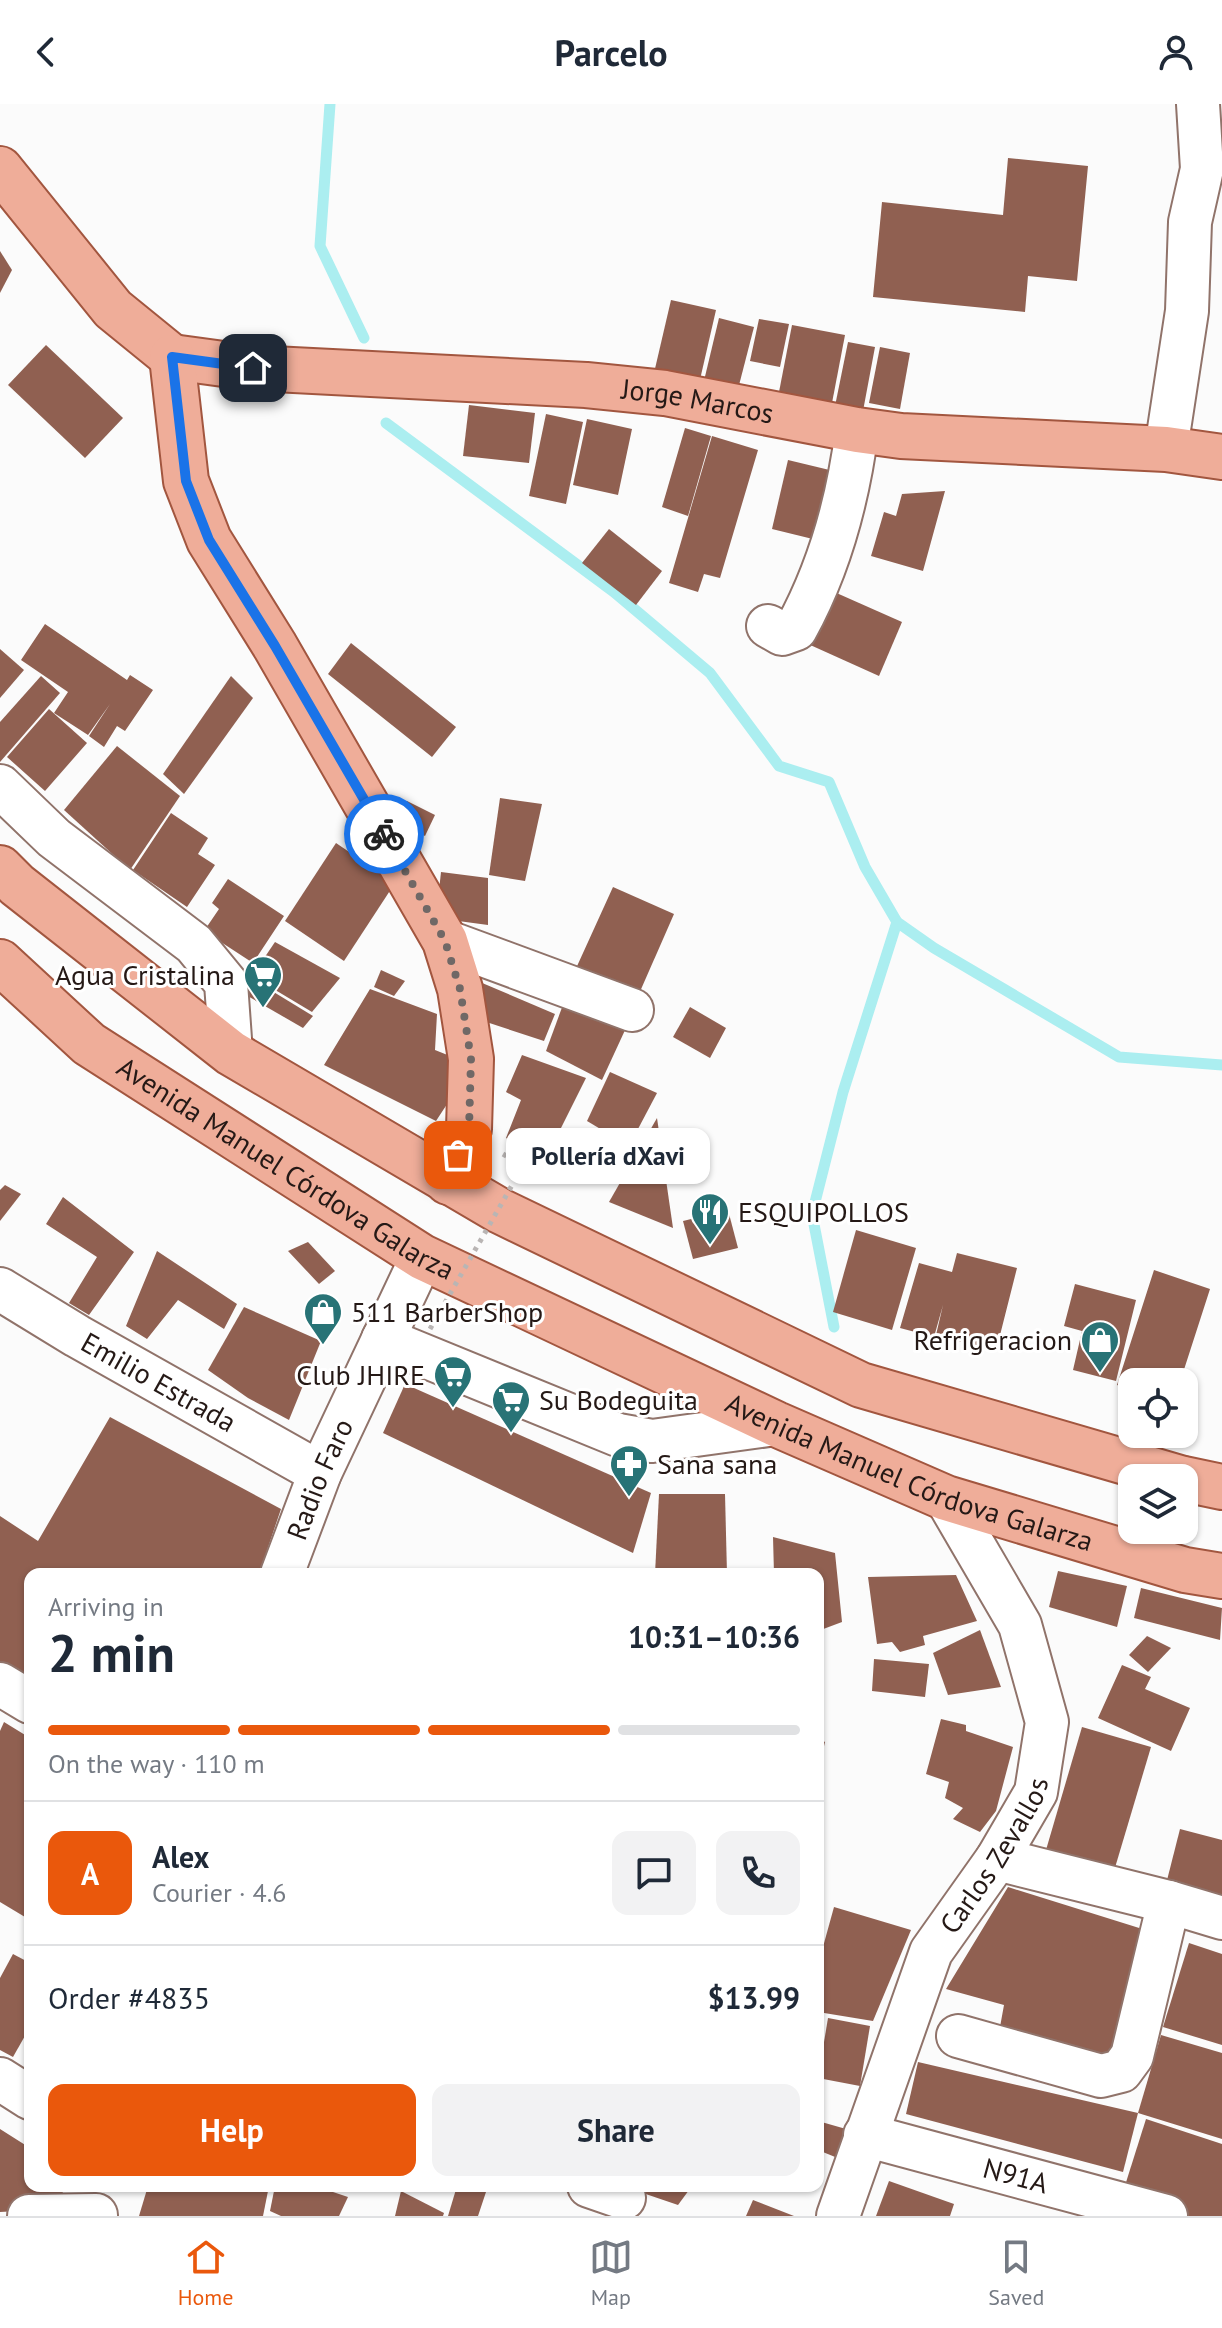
<!DOCTYPE html>
<html lang="en">
<head>
<meta charset="utf-8">
<style>
	:root { --surface:#fff; --page:#f2f2f3; --text:#1f2937; --muted:#747a83; --line:#e0e1e3; --accent:#ea580c }
	body { margin:0; font-family:"PT Sans",sans-serif; background:var(--page); color:var(--text); height:100vh; display:flex; flex-direction:column; font-size:30px; white-space:nowrap }
	* { box-sizing:border-box; margin:0 }
	p { font-size:26px; color:var(--muted) }
	.icon { flex:none; width:44px; height:44px; fill:none; stroke:currentColor; stroke-width:2; stroke-linecap:round; stroke-linejoin:round }
	.map { position:relative; flex:1; overflow:hidden }
	.sheet { position:absolute; left:24px; top:1464px; width:800px; height:624px; display:flex; flex-direction:column; background:var(--surface); border-radius:16px; box-shadow:0 2px 6px #0004 }
	.sheet>* { flex:none }
	.buttons { position:absolute; left:1118px; top:1264px; display:grid; gap:16px }
	.buttons a { display:grid; place-items:center; width:80px; height:80px; border-radius:16px; background:var(--surface); box-shadow:0 2px 6px #0004; font-size:40px }
	.pin { position:absolute; display:grid; place-items:center; width:68px; height:68px; color:#fff; margin:-34px; border-radius:16px; box-shadow:0 4px 12px #0006 }
	.courier { position:absolute; display:grid; place-items:center; width:80px; height:80px; margin:-40px; border:6px solid #1a73e8; border-radius:50%; background:#fff; color:#222; box-shadow:0 2px 10px #0007 }
	.bubble { position:absolute; height:56px; border-radius:16px; background:var(--surface); box-shadow:0 2px 6px #0004; font-size:26px; font-weight:700; line-height:56px; text-align:center }
	.headline em { font-style:normal; font-weight:700 }
	.headline div { display:flex; flex-direction:column-reverse }
	.headline { display:flex; align-items:center; justify-content:space-between; height:136px; padding:0 24px }
	h1 { font-size:52px; font-weight:700; line-height:60px }
	.bar { display:grid; grid-template-columns:repeat(4,1fr); gap:12px 8px; align-content:center; height:96px; padding:0 24px }
	.bar i { height:10px; border-radius:6px; background:var(--line) }
	.bar .on { background:var(--accent) }
	.bar p { grid-column:span 4 }
	.line { display:flex; align-items:center; gap:20px; padding:0 24px; border-top:2px solid var(--line) }
	.line div { flex:1 }
	.round { display:grid; place-items:center; flex:none; width:84px; height:84px; border-radius:16px; background:var(--page) }
	.action { display:flex; gap:16px; margin-top:auto; padding:16px 24px }
	.action a { flex:1; height:92px; border-radius:16px; background:var(--accent); color:#fff; font-size:32px; font-weight:700; line-height:92px; text-align:center }
	.action a+a { background:var(--page); color:var(--text) }
	header { display:flex; justify-content:space-between; align-items:center; height:104px; padding:0 24px; background:var(--surface); font-size:36px; font-weight:700 }
	.dock { display:flex; justify-content:space-around; align-items:center; height:112px; border-top:2px solid var(--line); background:var(--surface); font-size:22px; color:var(--muted) }
	.dock a { display:grid; justify-items:center; gap:4px }
	.dock .on { color:var(--accent) }
	.map>svg:first-child { display:block }
	.lines { fill:none; stroke-linecap:round; stroke-linejoin:round }
	.stream { stroke:#abeef0; stroke-width:11 }
	.building { fill:#906051 }
	.minor-casing { stroke:#90736a; stroke-width:46 }
	.major-casing { stroke:#a2563f; stroke-width:48 }
	.path { stroke:#b9b5b4; stroke-width:5; stroke-dasharray:4 6; stroke-linecap:butt }
	.minor { stroke:#fff; stroke-width:42 }
	.major { stroke:#efad99; stroke-width:44 }
	.path-bridge { stroke:#b9b5b4; stroke-width:5; stroke-dasharray:4 6; stroke-linecap:butt }
	.done { stroke:#706866; stroke-width:8; stroke-dasharray:0 14.4 }
	.route { stroke:#1a73e8; stroke-width:10 }
	.labels { text-anchor:middle; stroke-width:6; stroke-linejoin:round; paint-order:stroke }
	.street-label { font-size:28px; fill:#251916; stroke:#fff }
	.poi-label { font-size:28px; fill:#251916; stroke:#fff; text-anchor:start }
</style>
</head>
<body>
<header><svg class="icon" aria-label="back" viewBox="0 0 24 24"><path d="M15 5l-7 7 7 7"/></svg>Parcelo<svg class="icon" aria-label="person" viewBox="0 0 24 24"><circle cx="12" cy="8" r="4"/><path d="M4 21q1-7 8-7t8 7"/></svg></header>
<div class="map">
<svg width="1222" height="2112" viewBox="0 0 1222 2112">
	<rect width="100%" height="100%" fill="#fbfbfb"/>
	<g class="lines">
		<g class="stream">
			<polyline points="330,0 320,142 364,234"/>
			<polyline points="386,319 614,488 710,569 779,662 829,678 865,763 897,818 934,844 1119,953 1222,961"/>
			<polyline points="834,1223 812,1110 843,988 897,818"/>
		</g>
	</g>
	<g class="building">
		<polygon points="1008,54 1088,62 1077,177 1028,172 1025,208 873,193 882,98 1003,111"/>
		<polygon points="0,147 12,166 0,189"/>
		<polygon points="671,196 716,206 699,280 654,269"/>
		<polygon points="719,214 754,223 737,289 703,281"/>
		<polygon points="759,215 789,220 780,263 750,257"/>
		<polygon points="792,221 845,231 832,299 779,288"/>
		<polygon points="848,238 875,243 863,307 835,302"/>
		<polygon points="46,241 123,314 85,354 8,281"/>
		<polygon points="880,243 910,249 900,305 869,299"/>
		<polygon points="469,301 535,309 529,359 463,352"/>
		<polygon points="546,310 583,318 566,400 529,392"/>
		<polygon points="587,315 632,325 618,391 573,381"/>
		<polygon points="685,324 711,332 688,412 662,403"/>
		<polygon points="712,332 758,346 720,474 704,470 698,488 669,479"/>
		<polygon points="788,356 842,369 825,438 772,425"/>
		<polygon points="945,387 923,467 871,452 884,408 896,412 902,390"/>
		<polygon points="609,425 662,467 636,501 582,459"/>
		<polygon points="832,487 902,518 879,572 808,540"/>
		<polygon points="45,520 127,576 130,571 153,586 125,627 117,622 104,643 89,632 110,600 88,631 54,609 68,588 21,556"/>
		<polygon points="351,539 456,623 432,653 328,570"/>
		<polygon points="0,545 24,566 0,594"/>
		<polygon points="41,572 60,589 0,658 0,618"/>
		<polygon points="231,572 253,594 184,690 163,670"/>
		<polygon points="49,605 87,639 45,687 7,653"/>
		<polygon points="117,642 180,692 130,766 64,706"/>
		<polygon points="500,694 542,700 525,777 489,771"/>
		<polygon points="407,697 435,711 425,732 397,717"/>
		<polygon points="171,709 208,734 198,750 215,761 187,803 133,766"/>
		<polygon points="336,739 395,779 344,857 285,817"/>
		<polygon points="441,768 488,774 488,821 436,814"/>
		<polygon points="228,775 284,812 253,859 204,827 219,805 212,799"/>
		<polygon points="613,783 674,810 635,899 573,871"/>
		<polygon points="275,838 340,874 312,908 252,872"/>
		<polygon points="381,866 405,877 394,892 374,883"/>
		<polygon points="249,873 313,912 303,924 239,887"/>
		<polygon points="468,873 555,910 544,937 471,913"/>
		<polygon points="370,885 437,910 435,946 450,952 453,991 436,1017 324,961"/>
		<polygon points="564,898 626,924 602,976 546,947"/>
		<polygon points="690,903 726,924 710,954 673,933"/>
		<polygon points="522,951 586,974 546,1054 506,1034 521,996 506,988"/>
		<polygon points="610,968 657,989 629,1042 587,1017"/>
		<polygon points="657,1014 673,1124 609,1098"/>
		<polygon points="5,1081 21,1090 0,1117 0,1086"/>
		<polygon points="63,1093 134,1148 89,1211 69,1199 97,1153 46,1120"/>
		<polygon points="728,1106 738,1144 693,1155 683,1117"/>
		<polygon points="856,1126 916,1144 892,1226 833,1208"/>
		<polygon points="308,1138 335,1167 319,1180 288,1147"/>
		<polygon points="157,1147 237,1200 224,1225 178,1196 147,1235 126,1222"/>
		<polygon points="957,1149 1017,1164 996,1247 936,1231 943,1201 934,1233 900,1224 919,1159 952,1168"/>
		<polygon points="1154,1166 1210,1185 1180,1278 1132,1278 1132,1286 1117,1281"/>
		<polygon points="1075,1180 1136,1196 1116,1277 1073,1266 1082,1227 1064,1222"/>
		<polygon points="244,1203 321,1237 289,1316 248,1294 208,1266"/>
		<polygon points="405,1280 651,1389 633,1449 383,1329"/>
		<polygon points="110,1313 281,1405 259,1470 30,1470 30,1587 0,1569 0,1412 38,1437"/>
		<polygon points="659,1390 725,1390 727,1470 655,1470"/>
		<polygon points="773,1433 835,1449 842,1518 818,1527 818,1470 774,1470"/>
		<polygon points="1058,1467 1127,1482 1117,1523 1049,1503"/>
		<polygon points="956,1471 977,1517 923,1532 925,1541 900,1548 892,1538 877,1540 868,1473"/>
		<polygon points="1141,1484 1222,1504 1220,1536 1134,1514"/>
		<polygon points="980,1526 1001,1583 948,1591 933,1549"/>
		<polygon points="1147,1532 1171,1544 1148,1568 1129,1551"/>
		<polygon points="874,1555 929,1560 925,1593 872,1587"/>
		<polygon points="1122,1561 1151,1573 1145,1585 1190,1604 1171,1647 1098,1614"/>
		<polygon points="941,1615 966,1621 966,1627 1013,1643 996,1707 980,1728 953,1715 963,1704 945,1694 949,1678 926,1670"/>
		<polygon points="4,1618 30,1634 30,1816 0,1798 0,1627"/>
		<polygon points="1082,1623 1151,1643 1114,1767 1046,1746"/>
		<polygon points="818,1634 825,1638 819,1663 818,1663"/>
		<polygon points="1180,1725 1222,1736 1222,1808 1163,1792"/>
		<polygon points="1008,1783 1152,1828 1109,1965 998,1934 1004,1901 946,1885"/>
		<polygon points="834,1803 911,1826 873,1917 818,1908 818,1861"/>
		<polygon points="1189,1839 1222,1850 1222,1941 1163,1923"/>
		<polygon points="13,1850 30,1859 30,1923 13,1953 0,1946 0,1874"/>
		<polygon points="828,1914 870,1922 860,1982 818,1974"/>
		<polygon points="1161,1931 1222,1949 1222,2035 1138,2009"/>
		<polygon points="918,1958 1138,2009 1123,2068 906,2010"/>
		<polygon points="1146,2015 1222,2040 1222,2112 1185,2112 1122,2091"/>
		<polygon points="818,2017 853,2027 840,2055 818,2046"/>
		<polygon points="0,2025 30,2044 30,2082 65,2082 57,2105 0,2108"/>
		<polygon points="889,2077 954,2100 950,2112 876,2112"/>
		<polygon points="148,2082 269,2082 263,2112 139,2112"/>
		<polygon points="275,2082 315,2082 348,2093 339,2112 281,2112 270,2107"/>
		<polygon points="457,2082 488,2082 478,2112 448,2112"/>
		<polygon points="635,2082 692,2082 678,2101 634,2086"/>
		<polygon points="401,2087 444,2109 443,2112 395,2112"/>
		<polygon points="753,2096 794,2112 746,2112"/>
	</g>
	<g class="lines">
		<g class="minor-casing">
			<g id="minor">
				<polyline points="1166,345 1187,207 1190,118 1202,65 1198,0"/>
				<path d="M768,522L782,530L796,525C830,463 848,396 857,326"/>
				<polyline points="0,682 54,734 194,840 226,879 231,949"/>
				<polyline points="445,837 632,906"/>
				<path id="s1" d="M0,1185L77,1232L320,1369"/>
				<polyline points="383,1235 618,1331 652,1337 776,1320"/>
				<path id="s2" d="M282,1470L320,1369L422,1153"/>
				<polyline points="0,1580 30,1598"/>
				<polyline points="1169,1798 1222,1814"/>
				<polyline points="958,1932 1101,1972 1121,1967 1132,1952 1169,1798 997,1755"/>
				<polyline points="0,1975 30,1994"/>
				<path id="s3" d="M865,2031L1166,2112"/>
				<polyline points="589,2082 624,2094"/>
				<polyline points="29,2112 96,2111"/>
				<path id="s4" d="M838,2112L931,1848L997,1755L1036,1688L1047,1618L1020,1521L946,1394"/>
			</g>
		</g>
		<g class="major-casing">
			<g id="major">
				<polyline points="0,65 113,205 172,253"/>
				<path id="s5" d="M172,253L253,264L586,281L665,289L857,326L901,332L1166,345L1222,353"/>
				<polyline points="172,253 186,377 209,436 275,542 445,837 460,885 471,955 469,1025 448,1078"/>
				<polyline points="0,764 17,781 231,949 500,1107 861,1281 1180,1374"/>
				<path id="s6" d="M0,858L89,940L422,1153L776,1320L946,1394L1185,1466L1222,1472"/>
				<polyline points="1184,1375 1222,1383"/>
			</g>
		</g>
		<polyline class="path" points="503,1050 523,1062"/>
		<use href="#minor" class="minor"/>
		<use href="#major" class="major"/>
		<polyline class="path-bridge" points="430,1225 523,1062"/>
	</g>
	<g class="lines">
		<polyline class="done" points="384,730 445,837 460,885 471,955 469,1025 458,1051"/>
		<polyline class="route" points="253,264 172,253 186,377 209,436 275,542 384,730"/>
	</g>
	<defs>
		<g id="supermarket-pin" transform="scale(2)"><path d="M0 17L-7.5 6A9.5 9.5 0 1 1 7.5 6Z" fill="#287376" stroke="#fff"/><path d="M-6-5.5h2.5l.6 2H6L4.5 2H-2.5L-4.4-4H-6ZM-1.5 3.2a1.3 1.3 0 1 0 .1 0ZM3 3.2a1.3 1.3 0 1 0 .1 0Z" fill="#fff"/></g>
		<g id="restaurant-pin" transform="scale(2)"><path d="M0 17L-7.5 6A9.5 9.5 0 1 1 7.5 6Z" fill="#287376" stroke="#fff"/><path d="M-5-6h1v4h1v-4h1v4h1v-4h1v5L-1.5 .5V6h-2V.5L-5-1ZM5-6V6H3V1.5H1.5Q1.5-4 5-6Z" fill="#fff"/></g>
		<g id="shop-pin" transform="scale(2)"><path d="M0 17L-7.5 6A9.5 9.5 0 1 1 7.5 6Z" fill="#287376" stroke="#fff"/><path d="M-5-2.5h2.3a2.7 3.5 0 0 1 5.4 0H5L5.5 6h-11ZM-1.5-2.5h3a1.5 2.3 0 0 0-3 0Z" fill="#fff"/></g>
		<g id="pharmacy-pin" transform="scale(2)"><path d="M0 17L-7.5 6A9.5 9.5 0 1 1 7.5 6Z" fill="#287376" stroke="#fff"/><path d="M-2-6h4v4h4v4h-4v4h-4v-4h-4v-4h4Z" fill="#fff"/></g>
	</defs>
	<g fill-rule="evenodd">
		<use href="#supermarket-pin" x="263" y="871"/>
		<use href="#restaurant-pin" x="710" y="1108"/>
		<use href="#shop-pin" x="323" y="1208"/>
		<use href="#shop-pin" x="1100" y="1236"/>
		<use href="#supermarket-pin" x="453" y="1271"/>
		<use href="#supermarket-pin" x="511" y="1296"/>
		<use href="#pharmacy-pin" x="629" y="1360"/>
	</g>
	<g class="labels">
		<g class="street-label">
			<text dy="10" stroke="none"><textPath href="#s5" startOffset="528">Jorge Marcos</textPath></text>
			<text dy="10" stroke="none"><textPath href="#s6" startOffset="354">Avenida Manuel Córdova Galarza</textPath></text>
			<text dy="10" stroke="none"><textPath href="#s1" startOffset="184">Emilio Estrada</textPath></text>
			<text dy="10" stroke="none"><textPath href="#s6" startOffset="1050">Avenida Manuel Córdova Galarza</textPath></text>
			<text dy="10" stroke="none"><textPath href="#s2" startOffset="102">Radio Faro</textPath></text>
			<text dy="10" stroke="none"><textPath href="#s4" startOffset="396">Carlos Zevallos</textPath></text>
			<text dy="10" stroke="none"><textPath href="#s3" startOffset="156">N91A</textPath></text>
		</g>
		<g class="poi-label">
			<text x="235" y="881" text-anchor="end">Agua Cristalina</text>
			<text x="738" y="1118">ESQUIPOLLOS</text>
			<text x="351" y="1218">511 BarberShop</text>
			<text x="1072" y="1246" text-anchor="end">Refrigeracion</text>
			<text x="425" y="1281" text-anchor="end">Club JHIRE</text>
			<text x="539" y="1306">Su Bodeguita</text>
			<text x="657" y="1370">Sana sana</text>
		</g>
	</g>
</svg>
<div class="buttons">
<a><svg class="icon" aria-label="locate" viewBox="0 0 24 24"><circle cx="12" cy="12" r="6"/><path d="M12 2v4M12 18v4M2 12h4M18 12h4"/></svg></a>
<a><svg class="icon" aria-label="layers" viewBox="0 0 24 24"><path d="M12 4l9 5-9 5-9-5zM3 14l9 5 9-5"/></svg></a>
</div>
<div class="pin" style="left:458px;top:1051px;background:#ea580c"><svg class="icon" aria-label="bag" viewBox="0 0 24 24"><path d="M5 8h14l-1 12H6zM9 8a3 3 0 0 1 6 0"/></svg></div>
<div class="pin" style="left:253px;top:264px;background:#1f2937"><svg class="icon" aria-label="home" viewBox="0 0 24 24"><path d="M3 11l9-7 9 7M6 9v11h12V9"/></svg></div>
<div class="courier" style="left:384px;top:730px"><svg class="icon" aria-label="bike" viewBox="0 0 24 24"><circle cx="6" cy="16" r="4"/><circle cx="18" cy="16" r="4"/><path d="M6 16l4-8h5l3 8M10 8l3 8H6M13 5h3"/></svg></div>
<div class="bubble" style="left:506px;top:1024px;width:204px">Pollería dXavi</div>
<section class="sheet">
<div class="headline"><div><h1>2 min</h1><p>Arriving in</p></div><em>10:31–10:36</em></div>
<div class="bar"><i class="on"></i><i class="on"></i><i class="on"></i><i></i><p>On the way · 110 m</p></div>
<div class="line" style="height:144px"><b class="round" style="background:var(--accent);color:#fff">A</b><div><b>Alex</b><p>Courier · 4.6</p></div><a class="round"><svg class="icon" aria-label="chat" viewBox="0 0 24 24"><path d="M4 5h16v11H9l-5 4z"/></svg></a><a class="round"><svg class="icon" aria-label="phone" viewBox="0 0 24 24"><path d="M5 4h4l2 5-3 2q2 4 5 5l2-3 5 2v4C11 20 4 13 5 4z"/></svg></a></div>
<div class="line" style="height:104px"><div>Order #4835</div><b>$13.99</b></div>
<div class="action"><a>Help</a><a>Share</a></div>
</section>
</div>
<nav class="dock">
<a class="on"><svg class="icon" aria-label="home" viewBox="0 0 24 24"><path d="M3 11l9-7 9 7M6 9v11h12V9"/></svg>Home</a>
<a><svg class="icon" aria-label="map" viewBox="0 0 24 24"><path d="M3 6l6-2 6 2 6-2v14l-6 2-6-2-6 2zM9 4v14M15 6v14"/></svg>Map</a>
<a><svg class="icon" aria-label="saved" viewBox="0 0 24 24"><path d="M7 4h10v16l-5-4-5 4z"/></svg>Saved</a>
</nav>
</body>
</html>
